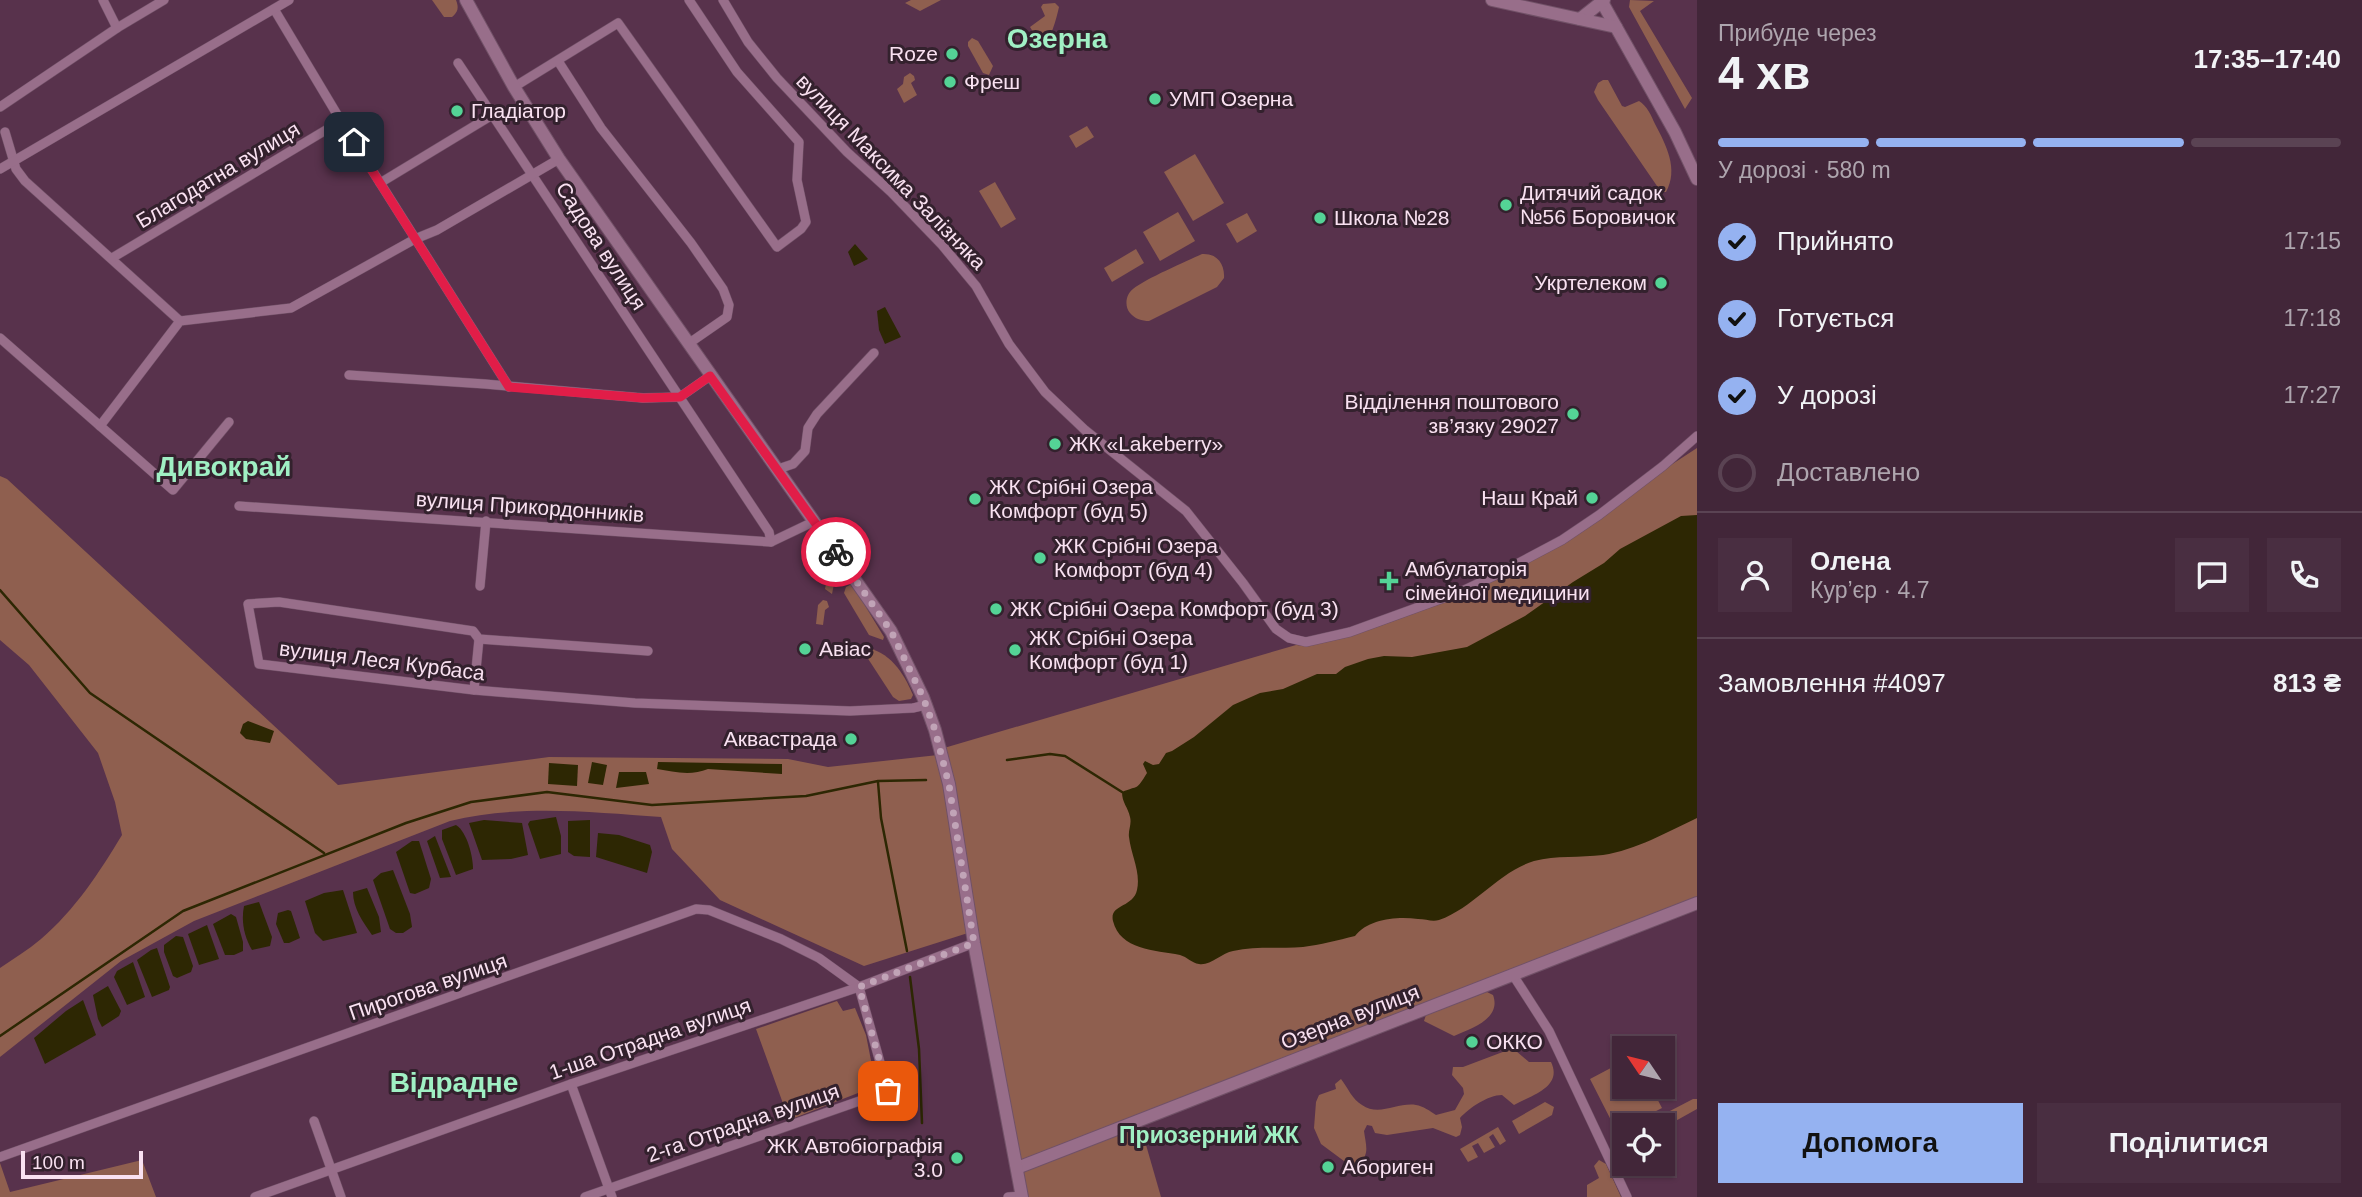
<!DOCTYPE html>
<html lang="uk">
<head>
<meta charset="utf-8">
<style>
	:root { --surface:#422639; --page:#492e41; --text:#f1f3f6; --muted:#aea5ae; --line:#5a4353; --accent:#95b2f1 }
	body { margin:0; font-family:Helvetica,sans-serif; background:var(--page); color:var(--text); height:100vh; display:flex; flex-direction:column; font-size:26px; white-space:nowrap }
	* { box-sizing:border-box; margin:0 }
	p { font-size:23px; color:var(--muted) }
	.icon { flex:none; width:38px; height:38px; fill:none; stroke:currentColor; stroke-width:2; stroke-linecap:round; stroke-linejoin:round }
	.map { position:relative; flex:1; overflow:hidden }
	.panel { display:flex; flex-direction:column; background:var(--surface); width:665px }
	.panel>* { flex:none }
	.needle { width:46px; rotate:305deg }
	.buttons { position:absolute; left:1612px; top:1036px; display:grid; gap:14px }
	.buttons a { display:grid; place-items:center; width:63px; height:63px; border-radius:0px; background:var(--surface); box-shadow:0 2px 5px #0004,0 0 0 2px var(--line); font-size:35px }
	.scale { position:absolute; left:21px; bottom:18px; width:122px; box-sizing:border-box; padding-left:7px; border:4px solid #f9e1f1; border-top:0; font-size:19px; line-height:24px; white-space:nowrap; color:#f9e1f1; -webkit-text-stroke:5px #33212d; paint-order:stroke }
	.pin { position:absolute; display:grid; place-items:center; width:60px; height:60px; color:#fff; margin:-30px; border-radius:14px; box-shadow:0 4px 10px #0006 }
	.courier { position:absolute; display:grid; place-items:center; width:70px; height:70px; margin:-35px; border:5px solid #e11d48; border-radius:50%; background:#fff; color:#222; box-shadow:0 2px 9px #0007 }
	.summary em { font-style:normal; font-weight:800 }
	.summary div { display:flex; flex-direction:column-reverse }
	.summary { display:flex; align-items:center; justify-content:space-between; height:119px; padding:0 21px }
	h1 { font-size:46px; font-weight:800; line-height:52px }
	.bar { display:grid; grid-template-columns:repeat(4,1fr); gap:10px 7px; align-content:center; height:84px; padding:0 21px }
	.bar i { height:9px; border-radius:5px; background:var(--line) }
	.bar .selected { background:var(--accent) }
	.bar p { grid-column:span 4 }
	.line { display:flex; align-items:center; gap:18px; padding:0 21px; border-top:2px solid var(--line) }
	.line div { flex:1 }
	.round { display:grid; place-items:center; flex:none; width:74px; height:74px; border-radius:0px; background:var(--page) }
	ol { padding:0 21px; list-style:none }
	li { display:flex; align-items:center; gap:21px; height:77px }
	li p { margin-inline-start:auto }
	li .icon { padding:7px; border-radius:50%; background:var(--accent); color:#111; stroke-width:4 }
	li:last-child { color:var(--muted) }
	li i { width:38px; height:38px; border:4px solid var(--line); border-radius:50% }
	.primary-button { display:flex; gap:14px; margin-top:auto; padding:14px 21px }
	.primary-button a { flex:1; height:80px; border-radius:0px; background:var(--accent); color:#111; font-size:28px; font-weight:800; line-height:80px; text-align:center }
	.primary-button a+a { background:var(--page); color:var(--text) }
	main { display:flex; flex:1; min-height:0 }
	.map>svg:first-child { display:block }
	.green { fill:#8f5f4f }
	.water { fill:#2d2703 }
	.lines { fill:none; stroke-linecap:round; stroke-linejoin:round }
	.stream { stroke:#2d2703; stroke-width:2.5 }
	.minor-casing { stroke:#715167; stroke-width:10 }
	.tertiary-casing { stroke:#715167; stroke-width:14 }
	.secondary-casing { stroke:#715167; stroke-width:14 }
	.minor { stroke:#986e8a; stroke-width:9 }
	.tertiary { stroke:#986e8a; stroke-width:12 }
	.secondary { stroke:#986e8a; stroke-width:12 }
	.done { stroke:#c1a4b7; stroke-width:7; stroke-dasharray:0 12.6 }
	.route { stroke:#e11d48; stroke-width:9 }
	.poi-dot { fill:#54d396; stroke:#33212d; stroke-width:2.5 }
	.labels { text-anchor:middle; stroke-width:6; stroke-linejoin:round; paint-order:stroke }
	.poi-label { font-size:21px; fill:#f9e1f1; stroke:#33212d; text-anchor:start }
	.street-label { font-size:21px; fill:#f9e1f1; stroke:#33212d }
	.neighbourhood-label { font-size:23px; font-weight:bold; fill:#a0f0c4; stroke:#33212d }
	.district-label { font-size:28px; font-weight:bold; fill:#a0f0c4; stroke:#33212d }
</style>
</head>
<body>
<main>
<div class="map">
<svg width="1697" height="1197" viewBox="0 0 1697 1197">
	<rect width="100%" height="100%" fill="#58324c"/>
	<g class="green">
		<path d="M432,0H456C459,8 458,12 452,17H444Z"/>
		<polygon points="911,0 941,0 920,11 905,3"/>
		<polygon points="1630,0 1654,1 1640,11 1692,98 1685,109 1629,7"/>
		<path d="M1055,3L1059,7C1056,21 1051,37 1043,48L1030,27L1045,16L1041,7L1043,4Z"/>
		<polygon points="972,38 978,41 993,66 989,75 983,73 968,46 968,42"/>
		<polygon points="910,73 914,76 915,80 911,83 917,95 904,103 897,89 903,84 904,77"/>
		<path d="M1603,80H1608L1622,106L1625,107L1639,101C1647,106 1651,115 1655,124C1666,145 1679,169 1666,192H1662L1657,186L1598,100L1594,92L1598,83Z"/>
		<polygon points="1087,126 1094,137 1076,148 1069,136"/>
		<polygon points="1195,154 1224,203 1193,221 1164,172"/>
		<polygon points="995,182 1016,219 1001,228 979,191"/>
		<polygon points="1178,212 1195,241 1160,261 1143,232"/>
		<polygon points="1247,213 1257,231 1237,243 1226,224"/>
		<polygon points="1136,249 1144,263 1112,282 1104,268"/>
		<path d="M1202,254C1217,253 1225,264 1224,278L1217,287L1149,321C1142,321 1135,319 1130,313C1124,306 1126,294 1133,289C1145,279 1187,261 1202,254Z"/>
		<polygon points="1697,448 1697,899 1020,1163 944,748 1296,645 1307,646 1331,641 1377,627 1461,596 1499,577"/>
		<path d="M0,476L7,479L338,785L549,757L788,759L828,767L938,755L945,785L968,933L864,966L720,900L672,849L661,817C591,812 519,804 450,821L194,921L121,961L0,1057V968C13,959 28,950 41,939C75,910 99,873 122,835L115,802L98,753L29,665L0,640Z"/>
		<polygon points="828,559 831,559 836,574 832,594 825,589 827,578 823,573"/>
		<polygon points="852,584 884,637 883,640 869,635 844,593 846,587"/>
		<polygon points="823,600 827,601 829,607 825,610 823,625 816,624 818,605"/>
		<path d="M863,647C890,651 903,672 913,695L911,699L899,701L893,697L863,651Z"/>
		<path d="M1487,992L1493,995C1502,1019 1470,1029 1454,1036L1424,1021L1426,1015Z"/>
		<polygon points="837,1001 843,1011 855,1008 866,1035 876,1086 789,1120 756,1029"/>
		<path d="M1508,1050L1516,1051L1529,1062H1551C1563,1087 1532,1095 1514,1105L1502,1095C1488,1095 1469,1108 1460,1118L1462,1127L1460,1135L1456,1137L1433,1128L1387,1135L1375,1133L1372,1126L1367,1125L1364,1131C1366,1147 1371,1156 1355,1166L1348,1164L1321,1144L1314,1128L1316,1102L1319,1095L1336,1089L1335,1084L1341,1079C1348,1088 1352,1099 1362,1105C1379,1117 1398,1102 1416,1105C1423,1106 1430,1111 1436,1115L1455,1110L1464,1094L1463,1088L1452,1075L1453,1067H1463Z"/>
		<polygon points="1624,1061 1624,1087 1651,1087 1662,1108 1629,1125 1624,1125 1624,1128 1617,1132 1590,1079"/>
		<polygon points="1693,1099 1697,1099 1697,1109 1663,1128 1662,1125 1643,1125"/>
		<polygon points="1545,1102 1554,1107 1552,1115 1519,1134 1512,1121"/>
		<polygon points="1140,1124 1161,1197 1026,1197 1021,1170"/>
		<polygon points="1498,1127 1506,1141 1500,1145 1493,1134 1489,1137 1495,1147 1484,1153 1478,1143 1472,1146 1478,1157 1468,1162 1460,1149"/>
		<polygon points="142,1160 156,1197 0,1197 0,1163 10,1192"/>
		<polygon points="1599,1160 1606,1164 1621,1197 1587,1197 1587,1185 1599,1178 1594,1166"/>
	</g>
	<g class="water">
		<polygon points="855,244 868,259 854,266 848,252"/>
		<polygon points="885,307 901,337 885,344 879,330 877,311"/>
		<path d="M1697,515V818C1667,832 1636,850 1603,855C1580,858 1556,855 1534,861C1498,872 1475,907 1439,920C1432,922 1426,919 1418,919C1397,916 1368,919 1355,936C1338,940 1320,945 1303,947C1279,949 1256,946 1233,951C1222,953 1210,966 1199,964C1192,963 1187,957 1180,955C1155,950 1120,950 1113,921C1109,904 1133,908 1137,890C1141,872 1131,855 1129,837C1128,830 1132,824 1130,817C1128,807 1122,803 1122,792C1139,785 1136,791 1147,773L1143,764L1145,761L1153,765L1159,764L1166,753L1172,751L1194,737L1233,705L1260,693L1283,689L1317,674H1336L1345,667L1368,659L1384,656L1412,657L1467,647L1525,616L1573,582L1604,563L1620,549L1681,516Z"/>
		<polygon points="248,721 274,731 270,743 246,739 240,733 243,724"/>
		<polygon points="592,762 607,765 603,785 588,783"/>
		<path d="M658,762L782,764V774L708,769C691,776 674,772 657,769Z"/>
		<polygon points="549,763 578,765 577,786 548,784"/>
		<polygon points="619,772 646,772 649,784 616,788"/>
		<polygon points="556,817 561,836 561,854 540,859 528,824 530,821"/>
		<polygon points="484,820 522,823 528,855 511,859 482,860 469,823"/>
		<polygon points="590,820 590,857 574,856 568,852 568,821"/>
		<path d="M456,825C467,832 473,856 473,869L456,875L442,839V830Z"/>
		<polygon points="598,833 619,835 650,845 652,852 647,873 596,857"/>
		<polygon points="435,836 451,877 440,878 427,841"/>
		<polygon points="412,841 419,841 431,879 429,888 415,894 410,893 396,852"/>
		<polygon points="393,870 410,914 412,927 403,933 396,933 390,929 373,880 381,873"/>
		<path d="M367,888L379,917L381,932L372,935C363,922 353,908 353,892Z"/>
		<polygon points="343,890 357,933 323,941 315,933 305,901 324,893"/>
		<path d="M259,902L272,937L270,946L252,950C244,937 241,921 244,906Z"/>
		<polygon points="288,910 291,911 300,938 289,943 284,943 276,924 278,913"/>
		<polygon points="231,914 236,917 243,942 243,951 234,955 225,955 213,924"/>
		<polygon points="207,925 219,959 199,965 188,934"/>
		<polygon points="176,936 183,937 193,966 191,972 177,978 173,976 164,952 164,945"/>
		<polygon points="157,948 170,987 169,990 152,997 137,960 151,950"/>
		<polygon points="133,962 145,997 127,1005 114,977 117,971"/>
		<polygon points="108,986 121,1011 119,1016 102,1027 98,1019 93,995"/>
		<polygon points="83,1000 96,1035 45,1064 34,1038 66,1011"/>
	</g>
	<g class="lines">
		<g class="stream">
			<polyline points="0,590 90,693 324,853"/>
			<polyline points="1007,760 1050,754 1065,756 1122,792"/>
			<polyline points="878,782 881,818 907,951"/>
			<polyline points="910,977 919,1049 922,1123"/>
			<polyline points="0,1036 183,911 406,823 471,802 547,792 652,805 806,796 878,781 926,780"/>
		</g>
		<g class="minor-casing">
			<g id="minor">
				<polyline points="103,0 117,28"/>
				<polyline points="723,0 748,42 777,78 847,152 891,192 942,245 976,286 1009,344 1045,392 1085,430 1186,511 1243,583 1276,629 1289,638 1306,642 1350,632 1460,592 1498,574 1562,540 1599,515 1663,466 1697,436"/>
				<polyline points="274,9 341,121 509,387"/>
				<polyline points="558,61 601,128 691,243 723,289 729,305 727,317 688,344"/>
				<polyline points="458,63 769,532 771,542"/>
				<polyline points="514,87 618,23 777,247 801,229 806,222 797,180 799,142 737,72 689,0"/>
				<polyline points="0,107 117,28 164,0"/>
				<polyline points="5,132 16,169 25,181 180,321"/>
				<polyline points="0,169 289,0"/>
				<polyline points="380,183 494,114"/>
				<polyline points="112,258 341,121"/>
				<polyline points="0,338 173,490 229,422"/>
				<polyline points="349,375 485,384 643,398 680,397"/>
				<polyline points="680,397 710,376"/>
				<polyline points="100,426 180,321 291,308 415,239 437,230 559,159"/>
				<polyline points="778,469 793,464 805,451 808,428 817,414 874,353"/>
				<polyline points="239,506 771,542 815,521"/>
				<polyline points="480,586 486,521"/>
				<polyline points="648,651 479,639 473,631 279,602 248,604 259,664 474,690 635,703 850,711 913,708 926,705"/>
				<polyline points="474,690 479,639"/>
				<polyline points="1513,975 1549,1031 1627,1197"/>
				<polyline points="571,1084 612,1197"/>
				<polyline points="314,1121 341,1197"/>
				<polyline points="0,1157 696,909 709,910 781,939 819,958 859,987"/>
				<polyline points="255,1197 571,1084 859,987 974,943"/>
				<polyline points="585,1197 888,1091 859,987"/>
				<polyline points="1008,1197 1022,1196"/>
			</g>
		</g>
		<g class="tertiary-casing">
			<g id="tertiary">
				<polyline points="1602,2 1616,27"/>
				<polyline points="1580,19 1604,0"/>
				<polyline points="1017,1168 1697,903"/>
			</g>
		</g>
		<g class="secondary-casing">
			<g id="secondary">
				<polyline points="466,0 514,87 559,159 891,631 923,697 935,730 949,784 974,943 1022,1197"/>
				<polyline points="1492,0 1616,27 1675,132 1697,179"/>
			</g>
		</g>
		<use href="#minor" class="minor"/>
		<use href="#tertiary" class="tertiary"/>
		<use href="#secondary" class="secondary"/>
	</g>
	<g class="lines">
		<polyline class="done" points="836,552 891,631 923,697 935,730 949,785 974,943 859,987 888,1091"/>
		<polyline class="route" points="354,142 509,387 643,398 680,397 710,376 836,552"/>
	</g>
	<g class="poi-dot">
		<circle cx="952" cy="54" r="7"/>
		<circle cx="950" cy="82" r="7"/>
		<circle cx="1155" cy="99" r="7"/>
		<circle cx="457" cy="111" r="7"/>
		<circle cx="1506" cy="205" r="7"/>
		<circle cx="1320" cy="218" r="7"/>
		<circle cx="1661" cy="283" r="7"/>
		<circle cx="1573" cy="414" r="7"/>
		<circle cx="1055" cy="444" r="7"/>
		<circle cx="1592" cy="498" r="7"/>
		<circle cx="975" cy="499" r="7"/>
		<circle cx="1040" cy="558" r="7"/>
		<path d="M1385.5 570.5h7v7h7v7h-7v7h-7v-7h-7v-7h7z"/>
		<circle cx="996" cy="609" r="7"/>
		<circle cx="805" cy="649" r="7"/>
		<circle cx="1015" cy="650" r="7"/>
		<circle cx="851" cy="739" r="7"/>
		<circle cx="1472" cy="1042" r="7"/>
		<circle cx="957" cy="1158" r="7"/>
		<circle cx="1328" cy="1167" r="7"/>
	</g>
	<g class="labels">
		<g class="poi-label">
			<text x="938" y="61" text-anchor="end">Roze</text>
			<text x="964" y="89">Фреш</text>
			<text x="1169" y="106">УМП Озерна</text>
			<text x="471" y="118">Гладіатор</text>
			<text x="1520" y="200">Дитячий садок<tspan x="1520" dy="24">№56 Боровичок</tspan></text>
			<text x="1334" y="225">Школа №28</text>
			<text x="1647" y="290" text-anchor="end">Укртелеком</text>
			<text x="1559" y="409" text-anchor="end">Відділення поштового<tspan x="1559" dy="24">зв’язку 29027</tspan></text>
			<text x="1069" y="451">ЖК «Lakeberry»</text>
			<text x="989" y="494">ЖК Срібні Озера<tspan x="989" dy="24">Комфорт (буд 5)</tspan></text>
			<text x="1578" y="505" text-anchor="end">Наш Край</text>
			<text x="1054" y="553">ЖК Срібні Озера<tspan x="1054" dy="24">Комфорт (буд 4)</tspan></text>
			<text x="1405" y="576">Амбулаторія<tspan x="1405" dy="24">сімейної медицини</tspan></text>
			<text x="1010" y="616">ЖК Срібні Озера Комфорт (буд 3)</text>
			<text x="1029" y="645">ЖК Срібні Озера<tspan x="1029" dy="24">Комфорт (буд 1)</tspan></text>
			<text x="819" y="656">Авіас</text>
			<text x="837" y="746" text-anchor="end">Аквастрада</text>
			<text x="1486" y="1049">ОККО</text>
			<text x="943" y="1153" text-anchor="end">ЖК Автобіографія<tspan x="943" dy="24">3.0</tspan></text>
			<text x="1342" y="1174">Абориген</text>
		</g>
		<g class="street-label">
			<text transform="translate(891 172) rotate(46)" y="7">вулиця Максима Залізняка</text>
			<text transform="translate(218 175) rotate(-31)" y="7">Благодатна вулиця</text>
			<text transform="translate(601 246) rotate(57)" y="7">Садова вулиця</text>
			<text transform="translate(530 507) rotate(4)" y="7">вулиця Прикордонників</text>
			<text transform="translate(382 661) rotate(7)" y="7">вулиця Леся Курбаса</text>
			<text transform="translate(428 987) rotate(-19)" y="7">Пирогова вулиця</text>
			<text transform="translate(1350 1017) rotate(-21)" y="7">Озерна вулиця</text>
			<text transform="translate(650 1039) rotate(-19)" y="7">1-ша Отрадна вулиця</text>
			<text transform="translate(743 1123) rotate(-19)" y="7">2-га Отрадна вулиця</text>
		</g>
		<g class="neighbourhood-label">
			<text x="1209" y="1143">Приозерний ЖК</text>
		</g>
		<g class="district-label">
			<text x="1057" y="48">Озерна</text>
			<text x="224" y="476">Дивокрай</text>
			<text x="454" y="1092">Відрадне</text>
		</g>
	</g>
</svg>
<div class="buttons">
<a><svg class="needle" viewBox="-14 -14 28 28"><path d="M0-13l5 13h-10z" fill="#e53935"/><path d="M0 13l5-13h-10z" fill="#aea5ae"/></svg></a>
<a><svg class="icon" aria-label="locate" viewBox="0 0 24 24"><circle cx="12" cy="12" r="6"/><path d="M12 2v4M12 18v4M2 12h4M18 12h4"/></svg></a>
</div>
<div class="scale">100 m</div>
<div class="pin" style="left:888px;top:1091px;background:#ea580c"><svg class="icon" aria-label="bag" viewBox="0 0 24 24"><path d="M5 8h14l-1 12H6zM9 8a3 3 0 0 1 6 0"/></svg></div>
<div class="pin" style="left:354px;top:142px;background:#1f2937"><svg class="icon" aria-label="home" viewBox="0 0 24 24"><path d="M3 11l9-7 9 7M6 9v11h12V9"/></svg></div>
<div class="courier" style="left:836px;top:552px"><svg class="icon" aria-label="bike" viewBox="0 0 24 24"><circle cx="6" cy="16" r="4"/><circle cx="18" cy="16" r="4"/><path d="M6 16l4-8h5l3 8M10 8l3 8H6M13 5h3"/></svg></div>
</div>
<section class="panel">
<div class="summary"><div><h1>4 хв</h1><p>Прибуде через</p></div><em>17:35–17:40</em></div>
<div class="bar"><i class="selected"></i><i class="selected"></i><i class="selected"></i><i></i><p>У дорозі · 580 m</p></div>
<ol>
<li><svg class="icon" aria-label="check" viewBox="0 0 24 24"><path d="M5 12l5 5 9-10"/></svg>Прийнято<p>17:15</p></li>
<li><svg class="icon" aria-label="check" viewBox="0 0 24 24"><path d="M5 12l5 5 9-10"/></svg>Готується<p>17:18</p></li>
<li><svg class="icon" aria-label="check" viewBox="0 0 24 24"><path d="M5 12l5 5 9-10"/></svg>У дорозі<p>17:27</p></li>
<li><i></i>Доставлено</li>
</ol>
<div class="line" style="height:126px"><a class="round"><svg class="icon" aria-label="person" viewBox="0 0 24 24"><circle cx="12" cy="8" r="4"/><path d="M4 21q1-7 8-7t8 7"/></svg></a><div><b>Олена</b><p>Кур’єр · 4.7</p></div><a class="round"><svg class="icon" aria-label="chat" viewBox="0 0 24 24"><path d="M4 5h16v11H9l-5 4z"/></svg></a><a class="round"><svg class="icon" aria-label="phone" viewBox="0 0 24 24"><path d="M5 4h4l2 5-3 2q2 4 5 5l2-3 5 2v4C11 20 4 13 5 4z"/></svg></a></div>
<div class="line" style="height:91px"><div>Замовлення #4097</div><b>813 ₴</b></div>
<div class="primary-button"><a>Допомога</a><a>Поділитися</a></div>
</section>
</main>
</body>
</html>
